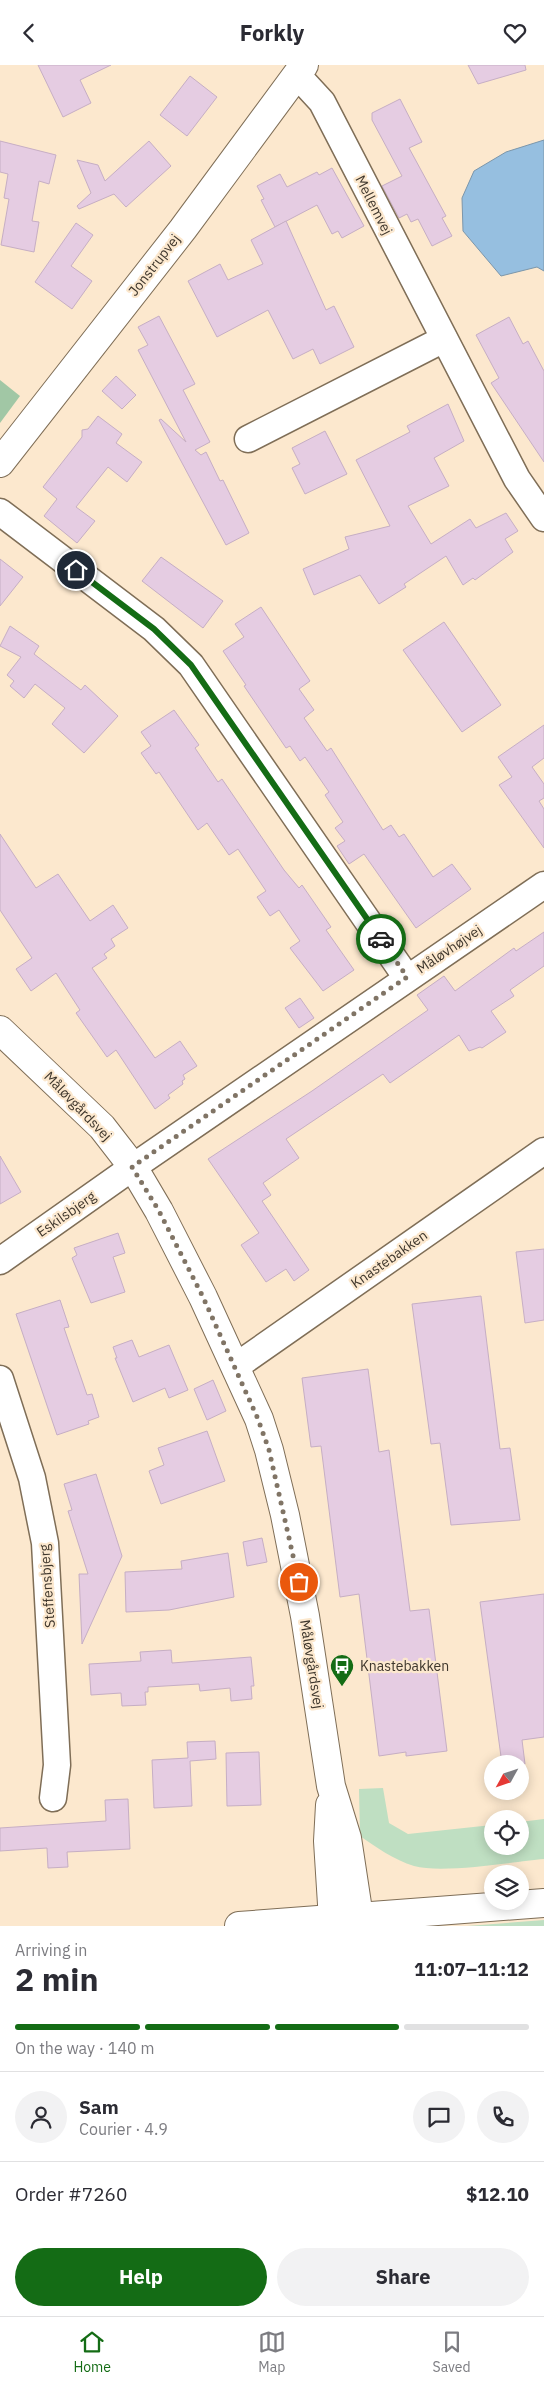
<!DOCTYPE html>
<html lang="en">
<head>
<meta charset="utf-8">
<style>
	:root { --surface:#fff; --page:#f2f2f3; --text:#2b2b33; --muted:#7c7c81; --line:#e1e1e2; --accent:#146c15 }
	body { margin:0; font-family:"IBM Plex Sans",sans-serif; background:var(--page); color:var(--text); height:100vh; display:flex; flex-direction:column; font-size:19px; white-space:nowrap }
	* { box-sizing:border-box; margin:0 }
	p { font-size:16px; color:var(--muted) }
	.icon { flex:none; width:28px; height:28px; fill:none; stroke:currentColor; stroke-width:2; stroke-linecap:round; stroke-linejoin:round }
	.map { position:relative; height:1861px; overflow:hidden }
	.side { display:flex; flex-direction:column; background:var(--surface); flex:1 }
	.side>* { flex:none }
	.needle { width:32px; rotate:230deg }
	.controls { position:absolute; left:484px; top:1690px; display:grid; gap:10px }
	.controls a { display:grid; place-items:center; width:45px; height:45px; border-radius:50%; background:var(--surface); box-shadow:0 2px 12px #0003; font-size:25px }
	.pin { position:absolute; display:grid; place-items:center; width:42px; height:42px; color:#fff; margin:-21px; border:2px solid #fff; border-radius:50%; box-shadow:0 1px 5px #0007 }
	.courier { position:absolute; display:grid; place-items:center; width:50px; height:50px; margin:-25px; border:4px solid #146c15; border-radius:50%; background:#fff; color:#222; box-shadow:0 1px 6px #0007 }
	.overview em { font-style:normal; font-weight:700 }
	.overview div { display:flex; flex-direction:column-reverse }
	.overview { display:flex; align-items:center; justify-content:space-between; height:85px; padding:0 15px }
	h1 { font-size:32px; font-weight:700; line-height:38px }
	.bar { display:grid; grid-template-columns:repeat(4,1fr); gap:8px 5px; align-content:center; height:60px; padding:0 15px }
	.bar i { height:6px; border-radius:4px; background:var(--line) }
	.bar .active { background:var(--accent) }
	.bar p { grid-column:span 4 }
	.line { display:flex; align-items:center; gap:12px; padding:0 15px; border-top:1px solid var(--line) }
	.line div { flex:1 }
	.round { display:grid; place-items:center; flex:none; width:52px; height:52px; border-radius:26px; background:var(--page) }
	.cta { display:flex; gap:10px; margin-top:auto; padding:10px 15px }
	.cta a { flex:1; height:58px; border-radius:30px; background:var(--accent); color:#fff; font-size:20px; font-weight:700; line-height:58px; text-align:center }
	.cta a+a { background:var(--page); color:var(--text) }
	header { display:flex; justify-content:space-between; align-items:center; height:65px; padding:0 15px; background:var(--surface); font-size:22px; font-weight:700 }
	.tab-bar { display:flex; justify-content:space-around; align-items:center; height:70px; border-top:1px solid var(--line); background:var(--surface); font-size:14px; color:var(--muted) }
	.tab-bar a { display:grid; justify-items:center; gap:2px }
	.tab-bar .active { color:var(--accent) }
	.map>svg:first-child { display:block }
	.green { fill:#bfdfc2 }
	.forest { fill:#a1c7a5 }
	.water { fill:#96bfe0; stroke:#7c96aa }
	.building { fill:#e5cce2; stroke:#c6aec4 }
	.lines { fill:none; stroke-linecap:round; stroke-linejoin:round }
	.street-casing { stroke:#7f6e57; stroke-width:29 }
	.secondary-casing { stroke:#7f6e57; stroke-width:30 }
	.street { stroke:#fff; stroke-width:26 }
	.secondary { stroke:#fff; stroke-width:28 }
	.done { stroke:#807465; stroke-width:5; stroke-dasharray:0 9 }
	.route { stroke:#146c15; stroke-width:6 }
	.labels { text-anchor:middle; stroke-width:4.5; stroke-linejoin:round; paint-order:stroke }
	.street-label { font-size:14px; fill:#3e362c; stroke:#fce8ce }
	.poi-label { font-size:14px; fill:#3e362c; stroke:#fce8ce; text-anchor:start }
</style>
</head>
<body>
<header><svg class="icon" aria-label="back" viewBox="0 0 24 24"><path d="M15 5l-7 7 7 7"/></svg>Forkly<svg class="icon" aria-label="heart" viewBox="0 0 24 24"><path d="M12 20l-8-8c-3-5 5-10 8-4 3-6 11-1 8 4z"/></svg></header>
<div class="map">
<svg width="544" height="1861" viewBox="0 0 544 1861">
	<rect width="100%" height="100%" fill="#fce8ce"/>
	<g class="green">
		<path d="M383,1723L389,1758L408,1769L492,1760V1781H520V1757L544,1754V1794C511,1797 443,1809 414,1801C394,1795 376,1782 360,1771L359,1724Z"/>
		<polygon points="544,1855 544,1861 467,1861"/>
	</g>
	<polygon class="forest" points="0,315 20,331 0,358"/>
	<polygon class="water" points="544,75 544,206 537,202 501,211 463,166 462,133 474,106 506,87"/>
	<g class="building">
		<polygon points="38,0 111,0 80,15 91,38 63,52"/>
		<polygon points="468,0 525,0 526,5 478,19"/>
		<polygon points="190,11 217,32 187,71 160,50"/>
		<polygon points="400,34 422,77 409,83 446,151 442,153 452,171 432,181 418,154 411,157 407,149 399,153 382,121 402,111 372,55 372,48"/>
		<polygon points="0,76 56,90 49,119 39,116 32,156 39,157 34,187 1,180 9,134 4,133 8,109 0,107"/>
		<polygon points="149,76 171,101 126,142 114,129 79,144 77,141 91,128 77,95 98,100 105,116"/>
		<polygon points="332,103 364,161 342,173 338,166 332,169 317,140 275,162 261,135 264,134 257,121 280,109 287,122 317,107 319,110"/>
		<polygon points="286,156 326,245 334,241 354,282 320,299 313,284 293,294 268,245 217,272 188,216 220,199 228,215 263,199 251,175"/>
		<polygon points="76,158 93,170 71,201 92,216 72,244 35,217"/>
		<polygon points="159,251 195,319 183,325 210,377 195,385 201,390 206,387 220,416 223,415 249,468 226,480 159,355 161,354 186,377 138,285 148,280 138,262"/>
		<polygon points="509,252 523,279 528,276 544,306 544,397 491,318 499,313 476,270"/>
		<polygon points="116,311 136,330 122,344 102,326"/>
		<polygon points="448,339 464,376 434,393 449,421 408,441 431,479 470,454 476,463 506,448 518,466 505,474 513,487 475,515 473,513 463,520 446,491 404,519 406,522 379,539 360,510 314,530 303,504 349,484 345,472 390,461 356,395 410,367 407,361"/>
		<polygon points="98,351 122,369 116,378 142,397 127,417 108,402 76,442 95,456 77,478 44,451 57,434 43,422 82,372 82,365 88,364"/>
		<polygon points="325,366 347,409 305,429 292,403 300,399 292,383"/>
		<polygon points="161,492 223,536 203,563 142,516"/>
		<polygon points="0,494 23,512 0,541"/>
		<polygon points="261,542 310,616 299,624 314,645 304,653 327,686 331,683 383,765 391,760 399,772 404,769 433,812 452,799 471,824 416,863 364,789 349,799 337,781 345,776 335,763 343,757 325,730 329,727 305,692 300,696 290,681 286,683 244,621 246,620 223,586 244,572 235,559"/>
		<polygon points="444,557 501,640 462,667 403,585"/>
		<polygon points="10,561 39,581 34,589 81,625 85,620 118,651 84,688 52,659 65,643 35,619 24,633 10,621 14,616 7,610 21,592 0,581"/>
		<polygon points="174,645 199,680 195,683 218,717 222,714 284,805 299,823 302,820 331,862 326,865 354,905 323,926 290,883 300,876 279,845 270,851 257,832 266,826 238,784 229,790 207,758 198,765 159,707 156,709 141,688 151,681 141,667"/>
		<polygon points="544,660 544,693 532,702 544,719 544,733 539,736 544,744 544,783 499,720 512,712 498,692"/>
		<polygon points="0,769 36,823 58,809 90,856 113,840 128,863 111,874 115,881 104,889 107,893 92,903 155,993 180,976 197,1001 183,1010 185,1014 182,1016 183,1019 168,1030 170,1033 155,1044 116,985 107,992 76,948 80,945 56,908 31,926 16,904 32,893 0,845"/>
		<polygon points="544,867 544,901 510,925 514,931 491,946 506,967 482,983 480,982 469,986 459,970 390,1018 383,1009 286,1074 299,1093 263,1118 271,1130 262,1136 309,1205 294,1216 286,1204 266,1217 241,1180 259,1168 208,1094 312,1026 428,945 417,930 444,911 455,926 514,883 516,886"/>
		<polygon points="300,933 314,953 299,963 285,943"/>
		<polygon points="0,1091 21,1127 0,1139"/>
		<polygon points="118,1168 125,1188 113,1192 125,1227 91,1238 72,1193 77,1190 74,1183"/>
		<polygon points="544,1184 544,1255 525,1258 516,1187"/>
		<polygon points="481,1231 500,1384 510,1383 520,1455 451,1460 440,1378 431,1379 412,1239"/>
		<polygon points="60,1235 69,1262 64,1263 87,1330 92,1329 99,1352 88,1356 89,1359 57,1370 16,1249"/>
		<polygon points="132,1275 139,1292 169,1280 188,1325 169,1333 165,1323 133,1337 115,1293 117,1293 113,1282"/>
		<polygon points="368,1304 379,1387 389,1385 410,1546 429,1544 447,1686 406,1691 406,1687 379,1691 359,1529 340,1532 321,1381 311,1382 302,1313"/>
		<polygon points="213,1315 226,1346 207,1355 194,1324"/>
		<polygon points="207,1366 225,1416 161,1439 149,1406 164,1400 158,1383"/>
		<polygon points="96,1409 122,1491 82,1579 79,1509 88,1509 68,1446 72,1445 64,1419"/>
		<polygon points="262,1473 267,1497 247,1501 243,1477"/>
		<polygon points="228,1488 234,1532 169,1545 126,1547 125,1507 182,1504 181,1496"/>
		<polygon points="544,1529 544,1672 522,1675 525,1699 502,1699 480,1537"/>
		<polygon points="171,1585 172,1598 251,1592 254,1621 251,1621 252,1634 231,1636 230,1623 200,1626 199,1619 148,1622 148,1627 145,1627 146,1640 122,1641 121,1628 91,1630 89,1599 141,1596 140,1587"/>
		<polygon points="215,1676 216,1694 190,1696 192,1741 154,1743 152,1695 188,1693 187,1677"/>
		<polygon points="259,1687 261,1740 227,1741 226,1688"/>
		<polygon points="128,1734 130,1784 67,1787 68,1802 48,1803 47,1783 0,1786 0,1763 106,1756 105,1735"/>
	</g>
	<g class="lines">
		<g class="street-casing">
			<g id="street">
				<polyline points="298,11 322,37 517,414 544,453"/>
				<polyline points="248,374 444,274"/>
				<polyline points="0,447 154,564 191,600 407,913"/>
				<polyline points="0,1196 133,1102 544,820"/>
				<polyline points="235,1302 544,1086"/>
				<polyline points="0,1314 32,1413 45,1478 57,1700 53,1733"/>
			</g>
		</g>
		<g class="secondary-casing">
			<g id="secondary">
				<polyline points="0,398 183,164 304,0"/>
				<polyline points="0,965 102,1062 133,1102 159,1146 203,1232 259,1354 269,1385 285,1450 305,1551 331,1721 347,1773 359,1852"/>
				<polyline points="330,1740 328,1776 333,1855"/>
				<polyline points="239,1861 544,1838"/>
			</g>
		</g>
		<use href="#street" class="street"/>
		<use href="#secondary" class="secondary"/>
	</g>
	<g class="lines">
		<polyline class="done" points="299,1517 269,1385 258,1354 203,1232 159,1146 132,1102 407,912 381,874"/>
		<polyline class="route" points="76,505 154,564 191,600 381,874"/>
	</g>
	<defs>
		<g id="bus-pin" transform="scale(1.25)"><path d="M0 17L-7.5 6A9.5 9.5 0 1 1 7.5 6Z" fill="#146c15" stroke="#fce8ce"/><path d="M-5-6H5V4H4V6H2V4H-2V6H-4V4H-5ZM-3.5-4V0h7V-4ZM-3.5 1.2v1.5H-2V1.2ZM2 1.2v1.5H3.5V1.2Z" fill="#fff"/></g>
	</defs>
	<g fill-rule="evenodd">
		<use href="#bus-pin" x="342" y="1601"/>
	</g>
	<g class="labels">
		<g class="street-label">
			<text transform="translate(374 140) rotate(63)" y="5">Mellemvej</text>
			<text transform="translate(154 200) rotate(-52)" y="5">Jonstrupvej</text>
			<text transform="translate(449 884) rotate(-34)" y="5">Måløvhøjvej</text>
			<text transform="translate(78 1041) rotate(46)" y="5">Måløvgårdsvej</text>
			<text transform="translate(66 1149) rotate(-35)" y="5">Eskilsbjerg</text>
			<text transform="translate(389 1194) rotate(-35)" y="5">Knastebakken</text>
			<text transform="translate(47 1521) rotate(-94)" y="5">Steffensbjerg</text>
			<text transform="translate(312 1599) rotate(81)" y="5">Måløvgårdsvej</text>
		</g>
		<g class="poi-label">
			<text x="360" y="1606">Knastebakken</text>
		</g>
	</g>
</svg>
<div class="controls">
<a><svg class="needle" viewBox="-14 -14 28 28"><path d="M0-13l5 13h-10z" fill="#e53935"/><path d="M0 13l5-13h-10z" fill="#7c7c81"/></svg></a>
<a><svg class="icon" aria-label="locate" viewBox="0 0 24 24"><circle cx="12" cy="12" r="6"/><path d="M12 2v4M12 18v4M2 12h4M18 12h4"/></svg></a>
<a><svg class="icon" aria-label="layers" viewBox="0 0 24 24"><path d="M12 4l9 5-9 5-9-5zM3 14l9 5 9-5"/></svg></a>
</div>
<div class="pin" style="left:299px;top:1517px;background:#ea580c"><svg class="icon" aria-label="bag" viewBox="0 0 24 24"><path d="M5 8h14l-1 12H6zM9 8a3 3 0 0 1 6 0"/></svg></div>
<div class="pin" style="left:76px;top:505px;background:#1f2937"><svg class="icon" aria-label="home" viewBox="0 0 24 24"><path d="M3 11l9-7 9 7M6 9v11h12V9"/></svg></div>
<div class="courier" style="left:381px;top:874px"><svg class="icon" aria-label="car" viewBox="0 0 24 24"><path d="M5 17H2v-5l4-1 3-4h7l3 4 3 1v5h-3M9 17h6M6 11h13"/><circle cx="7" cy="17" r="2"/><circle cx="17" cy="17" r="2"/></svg></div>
</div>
<section class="side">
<div class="overview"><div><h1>2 min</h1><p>Arriving in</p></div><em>11:07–11:12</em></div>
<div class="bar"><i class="active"></i><i class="active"></i><i class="active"></i><i></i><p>On the way · 140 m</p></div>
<div class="line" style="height:90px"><a class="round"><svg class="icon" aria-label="person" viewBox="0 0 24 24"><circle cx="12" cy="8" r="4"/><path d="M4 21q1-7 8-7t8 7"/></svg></a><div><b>Sam</b><p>Courier · 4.9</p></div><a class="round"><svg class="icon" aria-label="chat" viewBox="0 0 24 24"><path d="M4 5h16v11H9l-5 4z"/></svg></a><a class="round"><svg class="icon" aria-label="phone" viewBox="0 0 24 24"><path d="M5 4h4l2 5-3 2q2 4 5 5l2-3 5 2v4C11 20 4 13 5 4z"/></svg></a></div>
<div class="line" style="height:65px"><div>Order #7260</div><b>$12.10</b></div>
<div class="cta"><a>Help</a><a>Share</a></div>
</section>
<nav class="tab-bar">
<a class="active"><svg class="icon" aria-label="home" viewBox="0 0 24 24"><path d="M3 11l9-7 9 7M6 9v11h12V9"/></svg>Home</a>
<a><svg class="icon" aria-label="map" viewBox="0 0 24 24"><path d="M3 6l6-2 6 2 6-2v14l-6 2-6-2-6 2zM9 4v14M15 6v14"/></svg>Map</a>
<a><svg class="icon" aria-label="saved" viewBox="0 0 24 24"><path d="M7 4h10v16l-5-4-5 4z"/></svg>Saved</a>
</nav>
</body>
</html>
